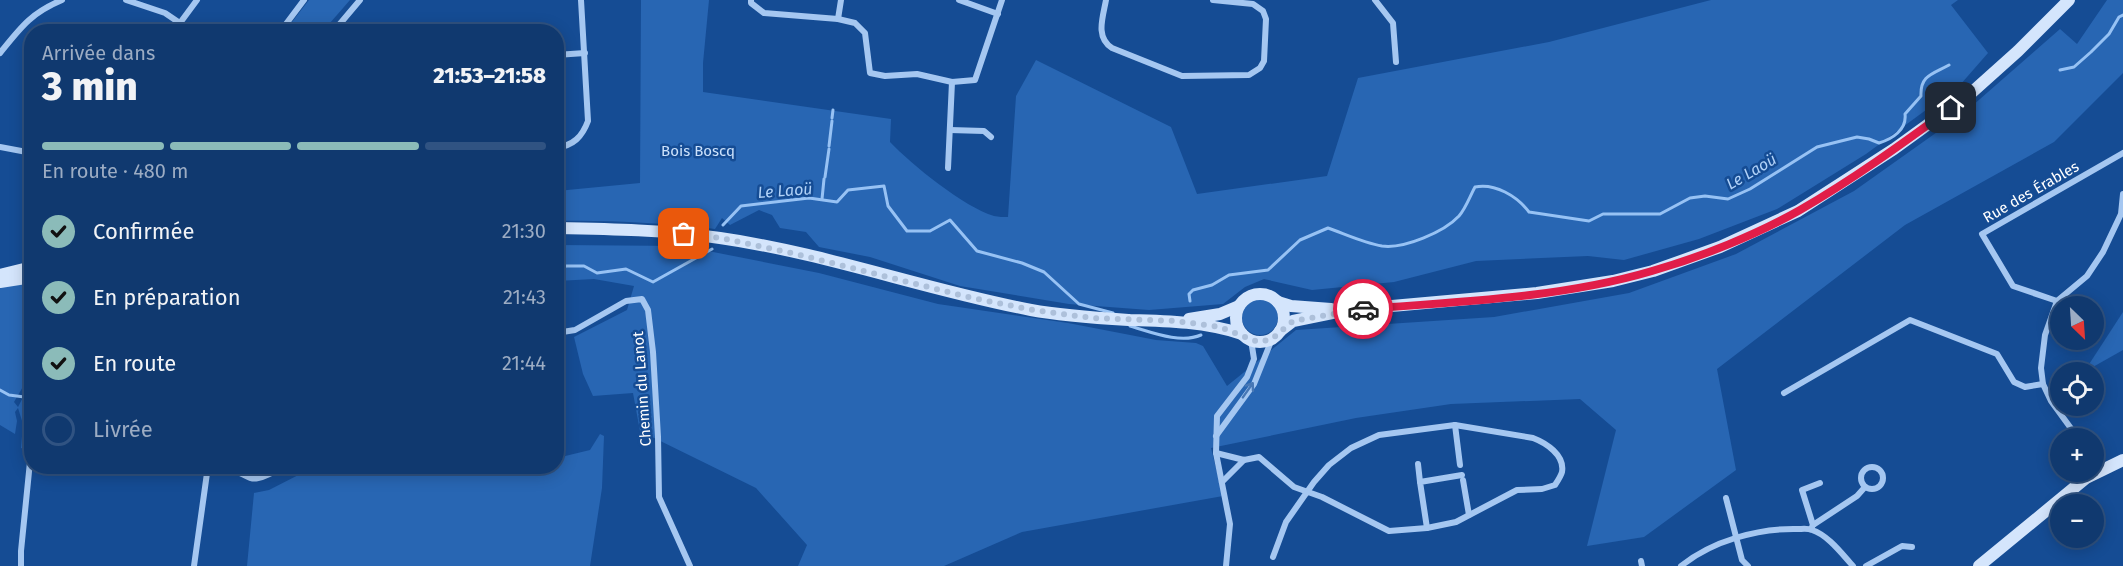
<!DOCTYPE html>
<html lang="fr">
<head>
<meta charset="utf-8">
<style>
	:root { --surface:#10396f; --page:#194074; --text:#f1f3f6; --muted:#9cacc3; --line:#305382; --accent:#8bbbb9 }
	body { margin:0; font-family:"Fira Sans",sans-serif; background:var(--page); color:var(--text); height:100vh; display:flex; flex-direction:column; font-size:22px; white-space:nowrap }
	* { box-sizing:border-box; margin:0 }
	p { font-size:20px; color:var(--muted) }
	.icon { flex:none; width:33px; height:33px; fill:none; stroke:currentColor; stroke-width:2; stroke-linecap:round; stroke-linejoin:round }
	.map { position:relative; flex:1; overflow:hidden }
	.drawer { position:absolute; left:24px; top:24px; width:540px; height:450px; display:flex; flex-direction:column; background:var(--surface); border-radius:24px; box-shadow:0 3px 15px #0003,0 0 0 2px var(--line) }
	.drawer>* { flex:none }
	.needle { width:39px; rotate:155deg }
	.buttons { position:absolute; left:2050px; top:296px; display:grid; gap:12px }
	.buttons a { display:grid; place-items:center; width:54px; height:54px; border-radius:50%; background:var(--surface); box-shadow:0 3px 15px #0003,0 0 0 2px var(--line); font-size:30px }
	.pin { position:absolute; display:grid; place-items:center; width:51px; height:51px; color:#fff; margin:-26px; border-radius:12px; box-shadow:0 3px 9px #0006 }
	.courier { position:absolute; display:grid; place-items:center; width:60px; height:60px; margin:-30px; border:4px solid #e11d48; border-radius:50%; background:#fff; color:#222; box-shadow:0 2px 8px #0007 }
	.headline em { font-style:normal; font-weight:800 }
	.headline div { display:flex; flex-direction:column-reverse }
	.headline { display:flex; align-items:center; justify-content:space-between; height:102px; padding:0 18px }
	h1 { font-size:39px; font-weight:800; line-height:45px }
	.bar { display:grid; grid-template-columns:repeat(4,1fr); gap:9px 6px; align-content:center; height:72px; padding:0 18px }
	.bar i { height:8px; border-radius:4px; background:var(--line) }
	.bar .selected { background:var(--accent) }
	.bar p { grid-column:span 4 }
	ol { padding:0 18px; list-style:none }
	li { display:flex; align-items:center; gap:18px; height:66px }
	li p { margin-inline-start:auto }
	li .icon { padding:6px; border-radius:50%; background:var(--accent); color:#111; stroke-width:4 }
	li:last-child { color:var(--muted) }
	li i { width:33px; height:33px; border:3px solid var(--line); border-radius:50% }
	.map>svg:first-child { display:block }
	.green { fill:#2866b3 }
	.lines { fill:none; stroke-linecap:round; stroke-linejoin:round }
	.stream { stroke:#97c2f4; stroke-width:3 }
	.street { stroke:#a5c7f1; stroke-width:6 }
	.secondary { stroke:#d4e5fc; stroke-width:12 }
	.oneway { stroke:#4777b5 }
	.done { stroke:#adc0da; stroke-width:6; stroke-dasharray:0 10.8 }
	.route { stroke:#e11d48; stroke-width:8 }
	.labels { text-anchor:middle; stroke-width:5; stroke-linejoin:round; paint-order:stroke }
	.park-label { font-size:15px; fill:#cce2fc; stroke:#154c94 }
	.street-label { font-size:15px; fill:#fff; stroke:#154c94 }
	.water-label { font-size:16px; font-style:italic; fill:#b1d2f8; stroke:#154c94 }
</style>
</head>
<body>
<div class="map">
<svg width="2123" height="566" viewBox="0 0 2123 566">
	<rect width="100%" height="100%" fill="#154c94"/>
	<g class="green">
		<polygon points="309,0 350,0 323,31 285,31"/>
		<path d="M641,0H709L703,63V92L891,119L890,142C912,165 964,207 994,216C998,217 1004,217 1008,217L1016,96L1036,60L1171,127L1197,194L1327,176L1358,78L1549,42L1711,0H1958L1951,5L1988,53L1960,85L1866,154L1777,209L1699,239L1624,260L1588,256L1476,261L1394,282L1312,290L1264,279L1245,287L1223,304L1149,310L1069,304L960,286L870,257L819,247L806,232L780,228L772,215L759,210L730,225L722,218L715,229C662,223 610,220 557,221V191L640,183Z"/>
		<polygon points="2107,0 2123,0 2123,73 2054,142 1905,225 1717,369 1736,470 1644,537 1587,546 1616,430 1580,399 1451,404 1356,418 1211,448 1223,496 1022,532 944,566 798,566 807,545 756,488 640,431 633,393 593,396 583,374 574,337 627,310 634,286 594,279 557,281 557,245 683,246 819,273 938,304 1068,323 1156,340 1196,343 1203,346 1227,386 1296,330 1494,317 1629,293 1736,254 1854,191 1964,113 2060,29 2077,44"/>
		<polygon points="31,280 31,373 14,402 18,407 31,382 31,414 25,449 21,448 23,424 18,408 15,412 17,421 15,434 0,425 0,286"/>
		<circle cx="1260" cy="317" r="18"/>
		<polygon points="2123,312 2123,350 2084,372"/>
		<polygon points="600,434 604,436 602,488 590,566 247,566 254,493 269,490 314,467 470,466 477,471 508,467 556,466 557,458 590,450"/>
	</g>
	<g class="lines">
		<g class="stream">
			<polyline points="2060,70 2074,67 2091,52 2109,34 2119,17 2123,15"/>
			<polyline points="832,118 833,110"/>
			<polyline points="829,146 832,121"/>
			<polyline points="825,177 829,149"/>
			<polyline points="822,199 824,179"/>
			<polyline points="723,225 741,206 809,198 837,202 848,190 884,186 888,206 907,231 930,231 950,220 977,251 1022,263 1044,272 1079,304 1113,313"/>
			<polyline points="556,275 566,266 584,266 597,273 626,269 653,282 712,249"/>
			<path d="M1190,301L1189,294L1193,290L1212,285L1229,275L1268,270L1300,240L1328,228C1345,234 1364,243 1382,246C1404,249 1444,232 1459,216C1466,208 1470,196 1475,187C1495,183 1517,196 1529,212L1589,221L1603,214H1660L1690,198L1705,196L1728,199L1750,189L1817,147L1857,137L1869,139L1879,143C1892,139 1907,130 1905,114L1921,96C1920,75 1933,74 1949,65"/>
			<path d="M1130,326C1151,332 1180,344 1201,335"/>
			<polyline points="0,390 9,395 32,398"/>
		</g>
		<g class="street">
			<polyline points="126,0 165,13 193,32"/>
			<polyline points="751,0 751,3 764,13 838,19 855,23 865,33 870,73 885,76 917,74 952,82 975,80 1002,0"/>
			<polyline points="959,0 998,14"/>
			<path d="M1106,0C1103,17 1095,37 1112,48L1182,76L1249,75L1260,68L1264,61L1266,19L1263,11L1253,4L1213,0"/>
			<polyline points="1375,0 1393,23 1396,62"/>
			<polyline points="838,19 841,0"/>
			<polyline points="180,23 197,0"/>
			<polyline points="280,32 304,0"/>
			<polyline points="333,32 360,0"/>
			<path d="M0,53C21,27 31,13 62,0"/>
			<polyline points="556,55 585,53"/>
			<polyline points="950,130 984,131 991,137"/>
			<polyline points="0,147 32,153"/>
			<path d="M556,148C574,145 582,137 588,121L581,0"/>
			<polyline points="948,168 952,82"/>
			<polyline points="2057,301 2013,286 1982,234 2123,153"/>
			<polyline points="556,333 575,330 626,301 642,299 648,310 653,352 658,437 659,497 690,566"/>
			<polyline points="1784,393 1910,320 1997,354 2014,382 2025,387 2043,384"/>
			<polyline points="1455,425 1460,465"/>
			<polyline points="1216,436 1254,384 1272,339"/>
			<polyline points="2078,438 2051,401 2043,384 2041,368 2045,335 2057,301 2087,276 2103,252 2121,214 2123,194"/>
			<path d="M1216,453L1244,460L1259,457L1294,487L1322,497L1389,531L1427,528L1456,522L1517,490L1542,489L1555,485C1557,482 1561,476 1562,472C1565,455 1546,443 1533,438L1455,425L1379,435L1351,448L1329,465L1314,482L1286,522L1273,557"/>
			<polyline points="2094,459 2101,469"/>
			<polyline points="1418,464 1420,482"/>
			<path d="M218,466C255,472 243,491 284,466"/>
			<circle cx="1872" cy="478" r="11"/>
			<polyline points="1463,480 1469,515"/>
			<polyline points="1222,482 1244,460"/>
			<polyline points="1726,498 1742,560 1748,566"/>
			<polyline points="1813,525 1802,490 1820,483"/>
			<polyline points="1427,528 1420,482 1462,475"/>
			<polyline points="1811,529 1813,525 1857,496 1865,487"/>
			<polyline points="1641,561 1642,566"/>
			<polyline points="21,566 21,551 32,442"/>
			<polyline points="194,566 208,466"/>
			<polyline points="1226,566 1230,524 1216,453 1217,416 1247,377 1254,359 1251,340"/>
			<path d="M1681,566C1712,541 1758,528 1798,529C1802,529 1808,528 1812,530C1828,535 1842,554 1853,566"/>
			<polyline points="1866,566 1902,546 1912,547"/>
		</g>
		<g class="secondary">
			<path d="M556,228C611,229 666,230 720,238C825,253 926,290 1031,310C1063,316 1097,318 1130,320C1169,321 1206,322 1242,334"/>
			<polyline points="0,275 32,267"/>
			<polyline points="0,282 32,277"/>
			<circle cx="1260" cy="318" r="24"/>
			<polyline points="1278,302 1291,306 1331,309"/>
			<polyline points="1189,319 1220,314 1239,306"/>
			<polyline points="1280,331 1293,321 1347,310 1537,293 1613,281 1653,271 1720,247 1798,211 1894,149 1970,94 2018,51 2069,0"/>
			<polyline points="1979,566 2086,478 2123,460"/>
		</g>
	</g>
	<defs><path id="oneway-shaft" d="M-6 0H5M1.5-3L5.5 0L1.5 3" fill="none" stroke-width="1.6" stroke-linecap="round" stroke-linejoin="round" transform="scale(1.5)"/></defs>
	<use class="oneway" href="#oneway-shaft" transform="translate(1248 390) rotate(-55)"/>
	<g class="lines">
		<polyline class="done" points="684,234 721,238 796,254 972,298 1033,310 1092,318 1176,321 1220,327 1258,342 1272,339 1293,321 1363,309"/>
		<path class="route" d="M1363,309C1458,302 1561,298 1652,271C1701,257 1756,235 1800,210C1852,180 1902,144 1951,108"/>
	</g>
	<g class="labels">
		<g class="park-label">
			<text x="698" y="156">Bois Boscq</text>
		</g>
		<g class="street-label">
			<text transform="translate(2031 192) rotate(-30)" y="5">Rue des Érables</text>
			<text transform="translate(642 389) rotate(-94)" y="5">Chemin du Lanot</text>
		</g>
		<g class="water-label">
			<text transform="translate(1751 171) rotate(-30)" y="6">Le Laoü</text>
			<text transform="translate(785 190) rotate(-4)" y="6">Le Laoü</text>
		</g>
	</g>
</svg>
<div class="buttons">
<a><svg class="needle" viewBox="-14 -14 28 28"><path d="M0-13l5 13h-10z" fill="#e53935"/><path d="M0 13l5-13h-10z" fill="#9cacc3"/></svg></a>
<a><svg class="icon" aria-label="locate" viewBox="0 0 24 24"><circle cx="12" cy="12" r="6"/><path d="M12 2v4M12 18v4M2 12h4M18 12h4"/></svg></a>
<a>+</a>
<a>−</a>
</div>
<div class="pin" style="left:684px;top:234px;background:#ea580c"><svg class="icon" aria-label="bag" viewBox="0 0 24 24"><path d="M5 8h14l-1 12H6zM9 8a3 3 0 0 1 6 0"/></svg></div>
<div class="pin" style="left:1951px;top:108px;background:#1f2937"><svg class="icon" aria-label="home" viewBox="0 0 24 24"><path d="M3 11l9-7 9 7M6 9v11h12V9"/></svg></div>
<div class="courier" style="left:1363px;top:309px"><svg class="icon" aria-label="car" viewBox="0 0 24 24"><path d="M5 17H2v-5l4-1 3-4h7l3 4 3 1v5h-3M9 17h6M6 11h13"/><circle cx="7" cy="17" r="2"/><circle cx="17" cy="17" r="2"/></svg></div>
<section class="drawer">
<div class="headline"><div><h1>3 min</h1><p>Arrivée dans</p></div><em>21:53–21:58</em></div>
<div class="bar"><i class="selected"></i><i class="selected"></i><i class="selected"></i><i></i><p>En route · 480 m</p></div>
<ol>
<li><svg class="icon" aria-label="check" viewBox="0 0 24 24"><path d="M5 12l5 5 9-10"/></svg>Confirmée<p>21:30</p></li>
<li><svg class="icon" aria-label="check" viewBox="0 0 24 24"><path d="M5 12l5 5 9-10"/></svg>En préparation<p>21:43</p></li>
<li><svg class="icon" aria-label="check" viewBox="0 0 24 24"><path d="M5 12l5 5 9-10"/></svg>En route<p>21:44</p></li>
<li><i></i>Livrée</li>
</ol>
</section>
</div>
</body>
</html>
